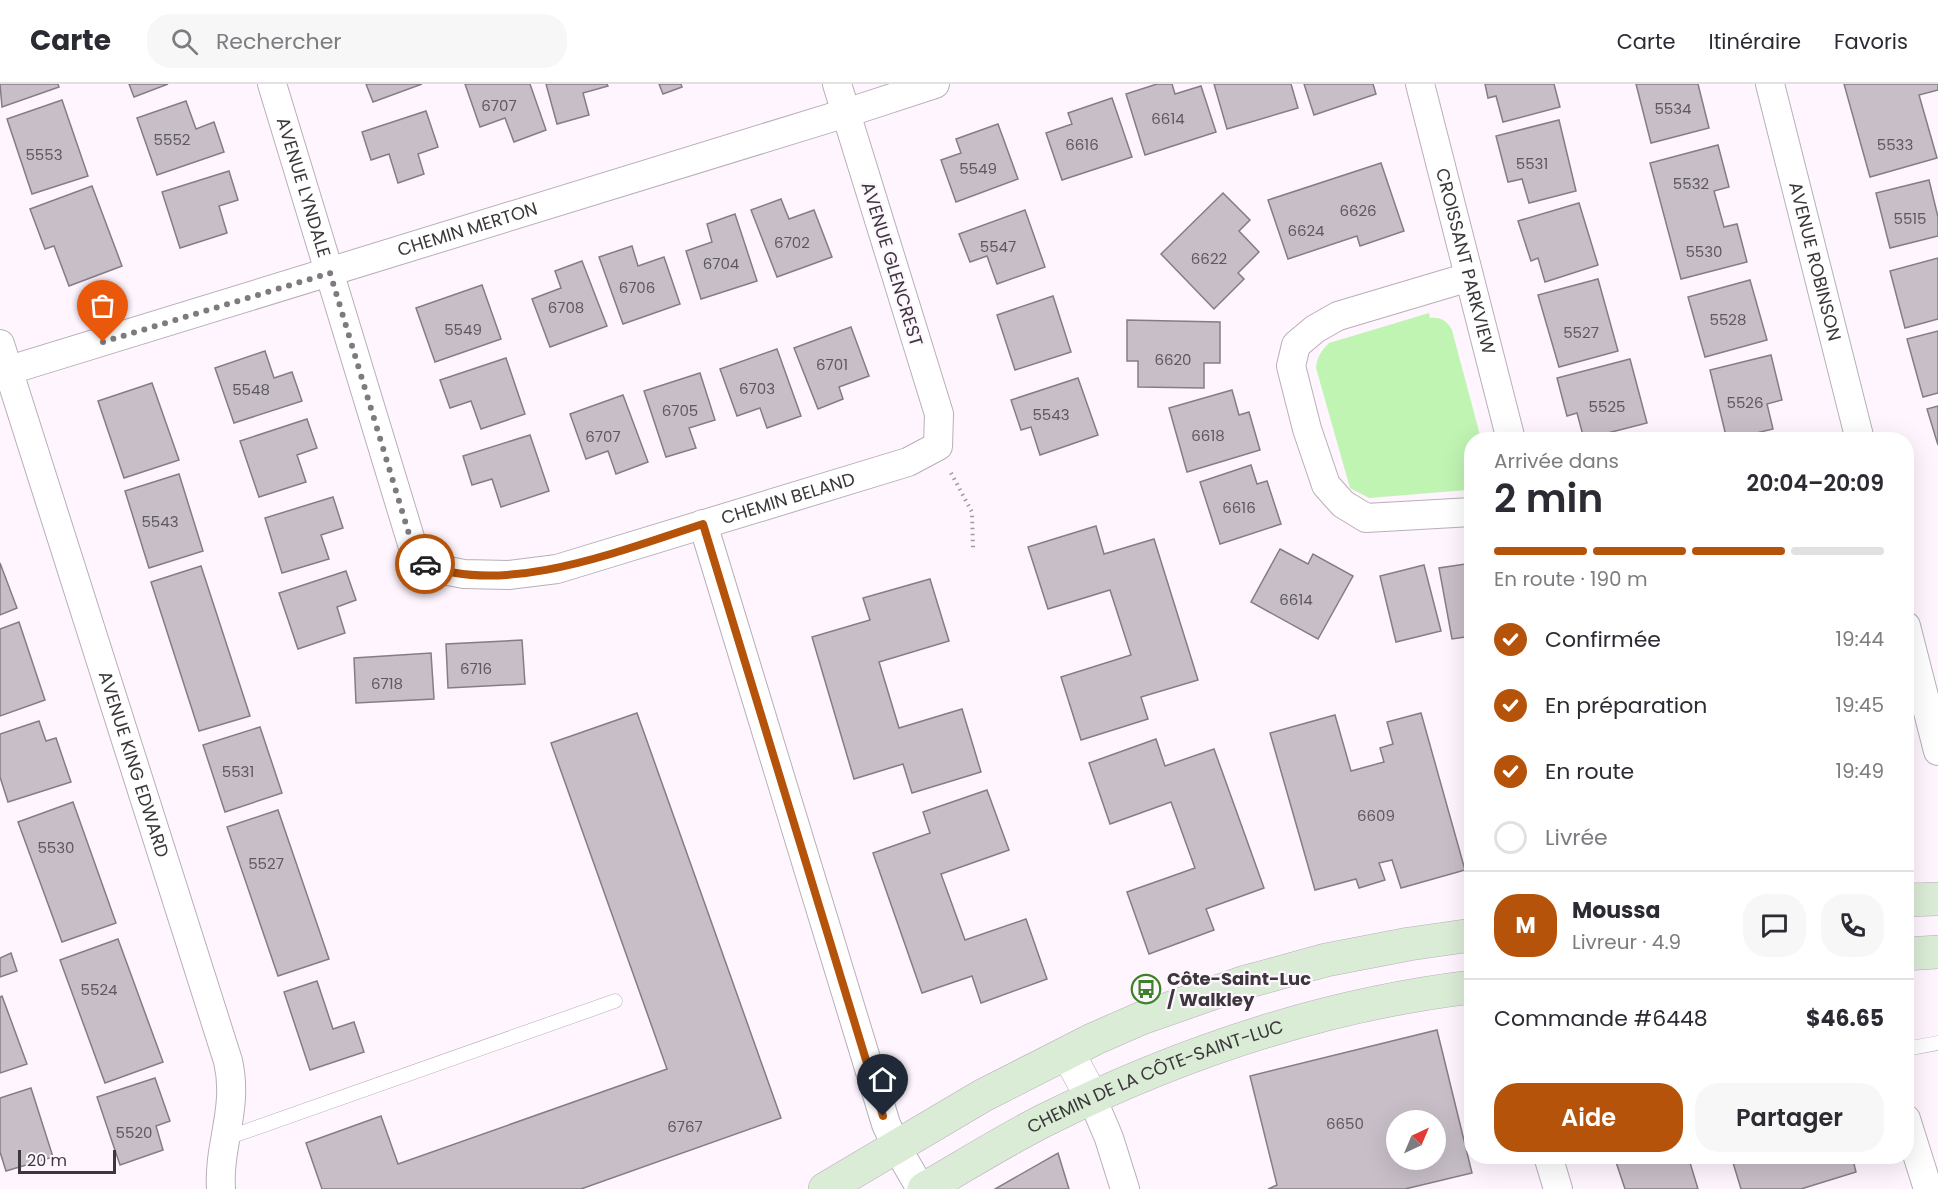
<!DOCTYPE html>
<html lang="fr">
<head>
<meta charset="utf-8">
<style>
	:root { --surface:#fff; --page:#f7f7f7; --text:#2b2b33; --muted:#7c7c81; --line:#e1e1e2; --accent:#b45309 }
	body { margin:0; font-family:Poppins,sans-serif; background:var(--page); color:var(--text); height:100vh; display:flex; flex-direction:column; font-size:22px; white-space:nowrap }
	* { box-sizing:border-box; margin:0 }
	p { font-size:20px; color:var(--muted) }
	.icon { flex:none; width:33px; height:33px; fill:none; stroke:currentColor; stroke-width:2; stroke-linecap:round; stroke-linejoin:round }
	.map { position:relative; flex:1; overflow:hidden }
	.sheet { position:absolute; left:1464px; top:348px; width:450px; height:732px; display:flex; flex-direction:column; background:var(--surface); border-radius:24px; box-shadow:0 6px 24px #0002 }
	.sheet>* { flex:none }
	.needle { width:39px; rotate:44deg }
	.controls { position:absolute; left:1386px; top:1026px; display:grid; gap:12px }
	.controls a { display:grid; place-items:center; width:60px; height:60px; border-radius:50%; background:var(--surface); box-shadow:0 6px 24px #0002; font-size:30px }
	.scale { position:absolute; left:18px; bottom:15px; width:98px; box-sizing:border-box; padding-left:6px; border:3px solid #3b373b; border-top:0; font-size:16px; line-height:21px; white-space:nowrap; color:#3b373b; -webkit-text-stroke:4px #fef5ff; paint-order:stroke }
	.pin { position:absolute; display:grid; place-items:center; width:51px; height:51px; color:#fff; margin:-62px -26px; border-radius:50% 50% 50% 0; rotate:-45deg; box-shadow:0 0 6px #0007 }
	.pin .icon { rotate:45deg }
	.courier { position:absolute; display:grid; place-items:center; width:60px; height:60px; margin:-30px; border:4px solid #b45309; border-radius:50%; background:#fff; color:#222; box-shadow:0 2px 8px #0007 }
	.summary em { font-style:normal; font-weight:600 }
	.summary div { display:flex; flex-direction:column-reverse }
	.summary { display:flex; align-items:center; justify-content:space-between; height:102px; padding:0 30px }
	h1 { font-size:39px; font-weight:600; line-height:45px }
	.bar { display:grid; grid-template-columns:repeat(4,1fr); gap:9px 6px; align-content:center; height:72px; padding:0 30px }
	.bar i { height:8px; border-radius:4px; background:var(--line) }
	.bar .active { background:var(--accent) }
	.bar p { grid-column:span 4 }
	.line { display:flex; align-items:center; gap:15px; padding:0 30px; border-top:2px solid var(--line) }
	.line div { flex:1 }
	.round { display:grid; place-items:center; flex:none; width:63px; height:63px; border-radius:24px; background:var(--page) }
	ol { padding:0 30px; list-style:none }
	li { display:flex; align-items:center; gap:18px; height:66px }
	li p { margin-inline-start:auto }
	li .icon { padding:6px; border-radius:50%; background:var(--accent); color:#fff; stroke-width:4 }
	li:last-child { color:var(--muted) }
	li i { width:33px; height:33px; border:3px solid var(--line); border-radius:50% }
	.button { display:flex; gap:12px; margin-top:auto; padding:12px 30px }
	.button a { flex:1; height:69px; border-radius:24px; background:var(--accent); color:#fff; font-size:24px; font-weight:600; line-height:69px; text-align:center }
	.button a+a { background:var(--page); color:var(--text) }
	header { display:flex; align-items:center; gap:36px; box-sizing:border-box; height:84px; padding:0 30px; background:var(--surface); border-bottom:2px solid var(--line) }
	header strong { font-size:28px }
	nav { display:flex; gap:33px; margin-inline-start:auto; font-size:21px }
	.search { width:420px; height:54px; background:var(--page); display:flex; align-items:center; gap:15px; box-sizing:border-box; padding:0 21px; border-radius:24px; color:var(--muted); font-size:22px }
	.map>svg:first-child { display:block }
	.green { fill:#c0f4b3 }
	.building { fill:#c7bec8; stroke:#857d86; stroke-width:1.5; fill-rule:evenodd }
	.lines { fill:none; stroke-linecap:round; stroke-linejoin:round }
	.service-casing { stroke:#b8afb9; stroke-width:15 }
	.minor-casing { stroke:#b8afb9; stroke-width:30 }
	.tertiary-casing { stroke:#b8afb9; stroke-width:34 }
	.secondary-casing { stroke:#b8afb9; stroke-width:34 }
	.path { stroke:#a099a0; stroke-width:4; stroke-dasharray:1.5 4.5; stroke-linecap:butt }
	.service { stroke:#fff; stroke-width:14 }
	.minor { stroke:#fff; stroke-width:28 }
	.tertiary { stroke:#fff; stroke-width:33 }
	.secondary { stroke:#daebd6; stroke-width:33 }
	.done { stroke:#7f7a80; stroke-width:6; stroke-dasharray:0 10.8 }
	.route { stroke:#b45309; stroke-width:8 }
	.labels { text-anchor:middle; stroke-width:4.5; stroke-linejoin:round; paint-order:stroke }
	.number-label { font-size:15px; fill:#5e595e }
	.street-label { font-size:18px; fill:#3b373b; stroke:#fef5ff }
	.poi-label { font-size:18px; font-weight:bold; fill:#3b373b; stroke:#fef5ff; text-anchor:start }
</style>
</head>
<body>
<header>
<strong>Carte</strong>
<div class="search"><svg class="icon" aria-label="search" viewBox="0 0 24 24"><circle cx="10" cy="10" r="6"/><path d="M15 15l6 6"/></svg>Rechercher</div>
<nav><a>Carte</a><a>Itinéraire</a><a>Favoris</a></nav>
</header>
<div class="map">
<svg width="1938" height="1105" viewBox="0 0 1938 1105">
	<rect width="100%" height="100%" fill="#fef5ff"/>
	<path class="green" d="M1429,229L1430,234C1441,233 1447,237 1452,246L1481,355L1472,356L1471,399L1466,401L1467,406L1369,414L1350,404L1316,284C1317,273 1321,267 1329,259Z"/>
	<g class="building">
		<polygon points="0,0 58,0 59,3 2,23"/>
		<polygon points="129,0 168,0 134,13"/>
		<polygon points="366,0 422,0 373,18"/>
		<polygon points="465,0 530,0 546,46 514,58 505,34 480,43"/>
		<polygon points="546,0 607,0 608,2 583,9 589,31 557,40"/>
		<polygon points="659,0 681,0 682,3 663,10"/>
		<polygon points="1157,0 1172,0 1175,10 1201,2 1216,48 1145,71 1126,10"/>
		<polygon points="1214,0 1291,0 1298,24 1227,45"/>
		<polygon points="1304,0 1373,0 1376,10 1314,31"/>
		<polygon points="1485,0 1554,0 1560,23 1503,38 1496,12 1488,14"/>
		<polygon points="1636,0 1698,0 1709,44 1651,59"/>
		<polygon points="1844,0 1938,0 1938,6 1919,11 1937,74 1870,93"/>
		<polygon points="1112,14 1132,73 1062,96 1046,49 1072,40 1068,29"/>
		<polygon points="62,16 88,92 32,110 7,35"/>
		<polygon points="186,17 196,45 214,38 224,68 157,91 137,34"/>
		<polygon points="426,27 438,63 418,70 424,90 398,99 389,70 371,76 362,48"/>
		<polygon points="1559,36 1576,107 1529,119 1522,95 1508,98 1496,52"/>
		<polygon points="998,40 1018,95 956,118 941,76 961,69 956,55"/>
		<polygon points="1718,61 1729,103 1714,107 1724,143 1737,140 1747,178 1681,195 1650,79"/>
		<polygon points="1381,79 1404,147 1360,162 1357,152 1288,175 1268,116"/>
		<polygon points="229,87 238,116 219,122 227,149 180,164 162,108"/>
		<polygon points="1929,96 1938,133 1938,152 1890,164 1876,109"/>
		<polygon points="92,102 122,182 69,202 54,162 45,165 30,125"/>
		<polygon points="1223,109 1250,136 1239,147 1259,168 1238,189 1244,195 1214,225 1161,170"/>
		<polygon points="781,115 789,135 814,126 832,173 777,193 751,126"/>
		<polygon points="1579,119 1598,181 1545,198 1538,174 1531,177 1518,137"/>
		<polygon points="1025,126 1045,183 997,200 987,172 970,178 959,150"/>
		<polygon points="735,130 757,197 701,215 686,167 712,158 707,140"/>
		<polygon points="632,162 638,182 664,173 680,220 623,240 599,173"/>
		<polygon points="1938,174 1938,235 1905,244 1890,187"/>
		<polygon points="582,177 607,242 550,263 532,215 561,204 555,187"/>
		<polygon points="1598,195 1618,267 1559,283 1538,211"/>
		<polygon points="1750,196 1767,256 1705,273 1688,213"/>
		<polygon points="482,201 501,255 435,278 416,224"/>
		<polygon points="1053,212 1071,268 1015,286 997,231"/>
		<polygon points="1127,236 1220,238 1220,279 1204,279 1204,304 1138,303 1138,277 1127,277"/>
		<polygon points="851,243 869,292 839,303 843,315 818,325 794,264"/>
		<polygon points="1938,247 1938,309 1923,313 1907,255"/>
		<polygon points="777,265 801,332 767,344 760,324 737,332 720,285"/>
		<polygon points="265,267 274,294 292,288 302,317 234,339 215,284"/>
		<polygon points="1771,271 1782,316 1767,320 1773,345 1727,356 1710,286"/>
		<polygon points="506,274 525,330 481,345 471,317 450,324 440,296"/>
		<polygon points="1630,275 1647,339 1584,355 1577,329 1567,332 1557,294"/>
		<polygon points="700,289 715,336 689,344 696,364 666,373 644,307"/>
		<polygon points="1078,294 1098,351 1040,371 1031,343 1021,346 1011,316"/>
		<polygon points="152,299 179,376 124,394 98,317"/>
		<polygon points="1232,306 1239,331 1249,328 1260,366 1187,388 1169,324"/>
		<polygon points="623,311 648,378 616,390 608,367 586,375 570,330"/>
		<polygon points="1938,322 1938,361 1927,325"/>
		<polygon points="307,335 317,364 297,371 306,398 259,413 240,357"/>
		<polygon points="530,351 549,407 501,423 492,395 472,401 463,372"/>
		<polygon points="1251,381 1257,400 1267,397 1281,440 1220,460 1200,398"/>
		<polygon points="179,390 203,467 149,484 125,407"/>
		<polygon points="333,413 343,444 321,451 329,475 282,489 265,434"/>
		<polygon points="1096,442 1104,470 1154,455 1198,596 1141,613 1148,635 1081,656 1061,593 1131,571 1110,506 1048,525 1028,463"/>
		<polygon points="1280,465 1308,480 1313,470 1353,492 1318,555 1251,518"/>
		<polygon points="0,479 17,524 0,531"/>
		<polygon points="1472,479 1472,552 1452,555 1439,484"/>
		<polygon points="1424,481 1441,547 1396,558 1380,492"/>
		<polygon points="201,482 250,632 199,647 151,498"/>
		<polygon points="346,487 356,516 337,523 345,549 298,565 279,509"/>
		<polygon points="930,495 949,557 879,578 899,644 962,625 981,688 912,709 903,680 854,695 812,553 870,536 863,514"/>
		<polygon points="19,538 45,616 0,632 0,545"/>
		<polygon points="522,556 525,600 448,604 446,560"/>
		<polygon points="431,569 434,615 356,619 354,574"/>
		<polygon points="637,629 781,1034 581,1105 322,1105 306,1059 381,1032 398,1080 667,985 551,659"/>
		<polygon points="1421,629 1465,786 1401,804 1392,776 1379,779 1385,796 1359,804 1356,795 1315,806 1270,649 1335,631 1351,687 1384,678 1380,664 1393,660 1387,638"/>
		<polygon points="39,637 46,657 56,654 71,698 8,718 0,693 0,650"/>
		<polygon points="260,643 282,709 225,728 203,661"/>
		<polygon points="1156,655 1165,682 1214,665 1264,804 1206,825 1214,846 1149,870 1127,808 1195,784 1171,718 1110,740 1089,679"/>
		<polygon points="987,706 1009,766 941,790 965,856 1026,835 1047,895 981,919 972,892 922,909 873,769 930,749 923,728"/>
		<polygon points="73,718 116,839 62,858 18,738"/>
		<polygon points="278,726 329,875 278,892 227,743"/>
		<polygon points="118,855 163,978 105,999 60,876"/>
		<polygon points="11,869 17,887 0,893 0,874"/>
		<polygon points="317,897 333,945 354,938 364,968 310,986 284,908"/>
		<polygon points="2,912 27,980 0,989 0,913"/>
		<path d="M1437,946L1472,1089L1405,1105H1268L1277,1101L1250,992ZM1396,1036H1436V1076H1396Z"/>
		<polygon points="155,994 170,1037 156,1042 163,1066 120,1081 97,1013"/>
		<polygon points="31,1004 53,1073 6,1087 0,1068 0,1014"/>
		<polygon points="1058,1069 1069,1105 995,1105"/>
		<polygon points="1614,1072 1688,1072 1698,1105 1625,1105"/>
		<polygon points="1731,1072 1852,1072 1856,1088 1801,1105 1741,1105"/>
	</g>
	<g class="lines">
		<g class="service-casing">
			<g id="service">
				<polyline points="1906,965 1938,959"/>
				<polyline points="227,1054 615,917"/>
			</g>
		</g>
		<g class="minor-casing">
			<g id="minor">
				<path id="s1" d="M272,0L412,460L425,480L438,485L464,490L508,491L557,485L908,378L938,362L939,330L837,0"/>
				<path id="s2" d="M1420,0L1511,356"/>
				<path id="s3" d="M1770,0L1860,356"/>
				<polyline points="1469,193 1338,232 1315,245 1296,261 1291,282 1307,345 1326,401 1343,420 1366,434 1472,428"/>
				<path id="s4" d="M0,260L228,977C239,1024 218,1061 221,1105"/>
				<path id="s5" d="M0,289L846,29L935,0"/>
				<polyline points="703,440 886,1040 897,1064 921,1105"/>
				<polyline points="1906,542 1938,667"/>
				<polyline points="1092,1014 1109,1054 1125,1105"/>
				<polyline points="1906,1035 1928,1105"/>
				<polyline points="1548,1072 1558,1105"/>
			</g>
		</g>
		<g class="tertiary-casing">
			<polyline id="tertiary" points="1068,969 1092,1014"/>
		</g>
		<g class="secondary-casing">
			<g id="secondary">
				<polyline points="1906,816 1938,815"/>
				<polyline points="1906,870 1938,868"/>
				<polyline points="825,1105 982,1012 1094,955 1142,934 1242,899 1326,876 1409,860 1472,851"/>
				<path id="s6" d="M924,1105C964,1082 1002,1058 1043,1037C1178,970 1321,921 1472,903"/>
			</g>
		</g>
		<polyline class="path" points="951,389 972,428 973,464"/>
		<use href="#service" class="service"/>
		<use href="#minor" class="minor"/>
		<use href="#tertiary" class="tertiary"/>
		<use href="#secondary" class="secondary"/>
	</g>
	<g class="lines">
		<polyline class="done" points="103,258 330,189 412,460 425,480"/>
		<path class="route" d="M425,480C504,514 625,465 703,440L883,1032"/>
	</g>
	<defs>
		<g id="bus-ring" transform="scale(1.5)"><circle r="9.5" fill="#fef5ff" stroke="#3c8227" stroke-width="1.5"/><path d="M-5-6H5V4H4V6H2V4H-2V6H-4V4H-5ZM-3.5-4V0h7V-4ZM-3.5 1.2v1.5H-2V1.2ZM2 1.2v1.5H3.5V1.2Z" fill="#3c8227"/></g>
	</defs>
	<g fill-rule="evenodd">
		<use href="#bus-ring" x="1146" y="905"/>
	</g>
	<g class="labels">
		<g class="number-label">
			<text x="499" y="27">6707</text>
			<text x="1673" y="30">5534</text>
			<text x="1168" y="40">6614</text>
			<text x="172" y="61">5552</text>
			<text x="1082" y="66">6616</text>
			<text x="1895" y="66">5533</text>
			<text x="44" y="76">5553</text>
			<text x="1532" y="85">5531</text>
			<text x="978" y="90">5549</text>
			<text x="1691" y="105">5532</text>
			<text x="1358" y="132">6626</text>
			<text x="1910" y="140">5515</text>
			<text x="1306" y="152">6624</text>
			<text x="792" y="164">6702</text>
			<text x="998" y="168">5547</text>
			<text x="1704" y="173">5530</text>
			<text x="1209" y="180">6622</text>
			<text x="721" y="185">6704</text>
			<text x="637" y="209">6706</text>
			<text x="566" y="229">6708</text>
			<text x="1728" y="241">5528</text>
			<text x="463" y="251">5549</text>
			<text x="1581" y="254">5527</text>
			<text x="1173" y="281">6620</text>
			<text x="832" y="286">6701</text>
			<text x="757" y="310">6703</text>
			<text x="251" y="311">5548</text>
			<text x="1745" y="324">5526</text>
			<text x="1607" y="328">5525</text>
			<text x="680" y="332">6705</text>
			<text x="1051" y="336">5543</text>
			<text x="1208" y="357">6618</text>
			<text x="603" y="358">6707</text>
			<text x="1239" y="429">6616</text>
			<text x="160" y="443">5543</text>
			<text x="1296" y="521">6614</text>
			<text x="476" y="590">6716</text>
			<text x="387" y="605">6718</text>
			<text x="238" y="693">5531</text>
			<text x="1376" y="737">6609</text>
			<text x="56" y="769">5530</text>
			<text x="266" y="785">5527</text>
			<text x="99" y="911">5524</text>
			<text x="1345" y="1045">6650</text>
			<text x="685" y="1048">6767</text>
			<text x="134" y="1054">5520</text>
		</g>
		<g class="street-label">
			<text dy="6" stroke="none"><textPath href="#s1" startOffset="108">AVENUE LYNDALE</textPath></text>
			<text dy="6" stroke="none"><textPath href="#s5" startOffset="489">CHEMIN MERTON</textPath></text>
			<text dy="6" stroke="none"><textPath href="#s2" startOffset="183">CROISSANT PARKVIEW</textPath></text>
			<text dy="6" stroke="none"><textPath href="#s3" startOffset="183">AVENUE ROBINSON</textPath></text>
			<text transform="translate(892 180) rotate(73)" y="6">AVENUE GLENCREST</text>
			<text dy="6" stroke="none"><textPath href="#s1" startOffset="880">CHEMIN BELAND</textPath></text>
			<text dy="6" stroke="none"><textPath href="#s4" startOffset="441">AVENUE KING EDWARD</textPath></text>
			<text dy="6" stroke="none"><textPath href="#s6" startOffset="258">CHEMIN DE LA CÔTE-SAINT-LUC</textPath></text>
		</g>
		<g class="poi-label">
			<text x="1167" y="901">Côte-Saint-Luc<tspan x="1167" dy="21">/ Walkley</tspan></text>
		</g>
	</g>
</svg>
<div class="controls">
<a><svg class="needle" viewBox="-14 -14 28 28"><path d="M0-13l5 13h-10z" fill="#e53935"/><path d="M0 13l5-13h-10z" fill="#7c7c81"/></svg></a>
</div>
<div class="scale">20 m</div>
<div class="pin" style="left:103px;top:258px;background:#ea580c"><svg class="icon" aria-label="bag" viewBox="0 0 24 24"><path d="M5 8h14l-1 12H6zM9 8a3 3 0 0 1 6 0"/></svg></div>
<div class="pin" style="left:883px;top:1032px;background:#1f2937"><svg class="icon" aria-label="home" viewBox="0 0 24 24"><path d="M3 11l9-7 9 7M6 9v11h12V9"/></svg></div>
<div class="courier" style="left:425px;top:480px"><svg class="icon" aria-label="car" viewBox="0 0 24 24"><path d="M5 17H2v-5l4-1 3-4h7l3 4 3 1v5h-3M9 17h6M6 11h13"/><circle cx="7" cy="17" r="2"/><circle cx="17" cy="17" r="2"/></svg></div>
<section class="sheet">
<div class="summary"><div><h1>2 min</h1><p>Arrivée dans</p></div><em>20:04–20:09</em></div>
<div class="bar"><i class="active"></i><i class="active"></i><i class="active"></i><i></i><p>En route · 190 m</p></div>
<ol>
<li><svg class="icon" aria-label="check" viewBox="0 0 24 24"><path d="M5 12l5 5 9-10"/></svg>Confirmée<p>19:44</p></li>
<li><svg class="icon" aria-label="check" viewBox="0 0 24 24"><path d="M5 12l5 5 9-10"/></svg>En préparation<p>19:45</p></li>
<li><svg class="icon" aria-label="check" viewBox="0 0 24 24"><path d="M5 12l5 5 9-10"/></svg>En route<p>19:49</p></li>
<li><i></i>Livrée</li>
</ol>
<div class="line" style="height:108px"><b class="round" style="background:var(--accent);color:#fff">M</b><div><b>Moussa</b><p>Livreur · 4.9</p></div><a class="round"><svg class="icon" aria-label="chat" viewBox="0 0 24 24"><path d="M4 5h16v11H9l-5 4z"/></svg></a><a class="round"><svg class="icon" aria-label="phone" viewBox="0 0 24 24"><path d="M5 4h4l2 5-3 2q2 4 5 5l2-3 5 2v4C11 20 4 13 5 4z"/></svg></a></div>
<div class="line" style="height:78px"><div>Commande #6448</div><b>$46.65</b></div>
<div class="button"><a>Aide</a><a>Partager</a></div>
</section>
</div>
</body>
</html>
